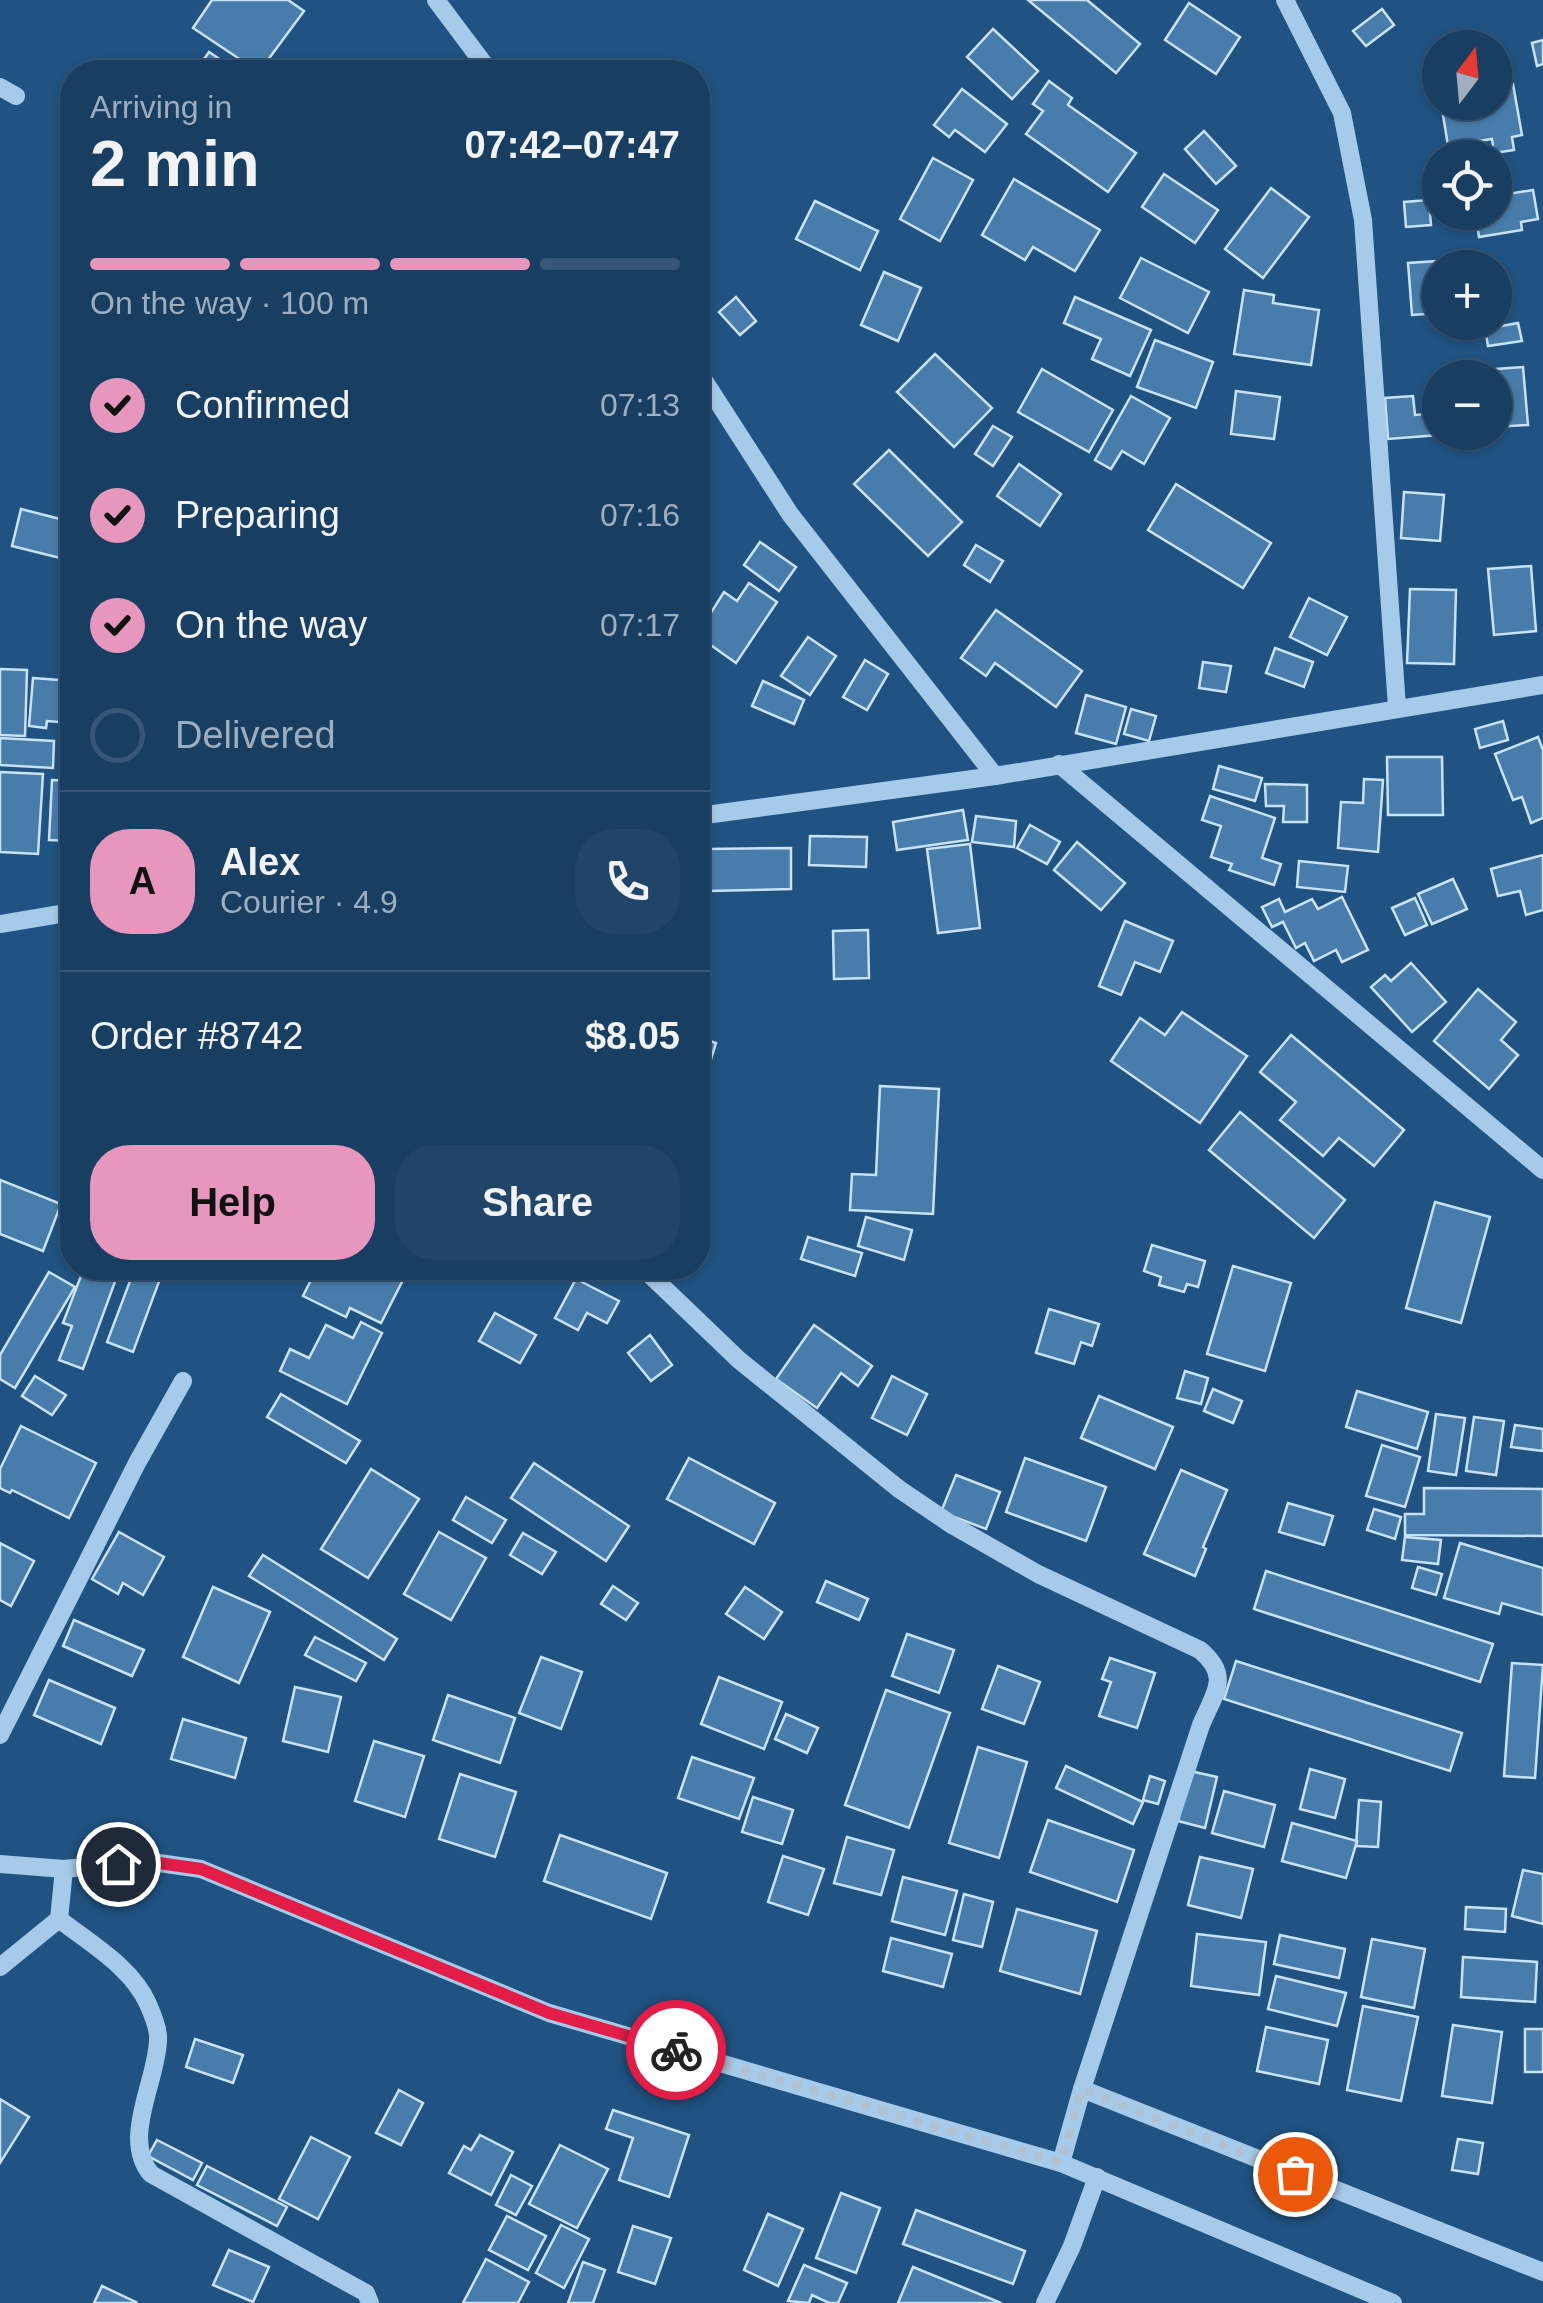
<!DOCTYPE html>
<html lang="en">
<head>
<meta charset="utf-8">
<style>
	:root { --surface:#183e62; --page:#214568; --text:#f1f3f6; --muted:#9faebe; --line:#365777; --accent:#e797bd }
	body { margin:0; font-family:Arial,sans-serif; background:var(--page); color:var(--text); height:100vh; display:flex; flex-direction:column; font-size:38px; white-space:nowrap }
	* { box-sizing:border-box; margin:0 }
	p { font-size:32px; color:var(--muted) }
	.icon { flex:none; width:55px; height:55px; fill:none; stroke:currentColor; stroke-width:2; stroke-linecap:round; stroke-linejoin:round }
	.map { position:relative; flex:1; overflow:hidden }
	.drawer { position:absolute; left:60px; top:60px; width:650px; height:1220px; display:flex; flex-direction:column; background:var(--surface); border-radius:40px; box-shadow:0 2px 8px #0004,0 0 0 2px var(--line) }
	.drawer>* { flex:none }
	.needle { width:65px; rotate:16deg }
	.buttons { position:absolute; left:1422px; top:30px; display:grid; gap:20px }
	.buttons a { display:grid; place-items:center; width:90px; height:90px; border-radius:50%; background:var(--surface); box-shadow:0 2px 8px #0004,0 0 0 2px var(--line); font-size:50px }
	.pin { position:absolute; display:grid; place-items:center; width:85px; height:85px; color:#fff; margin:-42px; border:5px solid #fff; border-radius:50%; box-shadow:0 2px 10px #0007 }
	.courier { position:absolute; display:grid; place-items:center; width:100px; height:100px; margin:-50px; border:8px solid #e11d48; border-radius:50%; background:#fff; color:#222; box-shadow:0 2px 12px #0007 }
	.head em { font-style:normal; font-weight:800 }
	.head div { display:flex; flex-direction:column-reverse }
	.head { display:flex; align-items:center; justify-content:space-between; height:170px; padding:0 30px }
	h1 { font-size:65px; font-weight:800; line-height:75px }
	.bar { display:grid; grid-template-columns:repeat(4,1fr); gap:15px 10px; align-content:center; height:120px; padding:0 30px }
	.bar i { height:12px; border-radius:8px; background:var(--line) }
	.bar .selected { background:var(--accent) }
	.bar p { grid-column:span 4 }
	.line { display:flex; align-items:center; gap:25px; padding:0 30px; border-top:2px solid var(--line) }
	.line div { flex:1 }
	.round { display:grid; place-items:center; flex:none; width:105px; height:105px; border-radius:40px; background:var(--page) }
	ol { padding:0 30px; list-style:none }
	li { display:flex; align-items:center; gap:30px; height:110px }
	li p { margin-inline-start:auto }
	li .icon { padding:10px; border-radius:50%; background:var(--accent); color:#111; stroke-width:4 }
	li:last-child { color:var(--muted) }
	li i { width:55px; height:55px; border:5px solid var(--line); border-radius:50% }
	.primary-button { display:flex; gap:20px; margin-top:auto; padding:20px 30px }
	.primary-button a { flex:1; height:115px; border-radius:40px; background:var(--accent); color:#111; font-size:40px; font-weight:800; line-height:115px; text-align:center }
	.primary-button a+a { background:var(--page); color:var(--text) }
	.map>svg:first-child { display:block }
	.building { fill:#487dab; stroke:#cae2f7; stroke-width:2.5 }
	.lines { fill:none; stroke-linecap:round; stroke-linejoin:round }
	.minor { stroke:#a6cae9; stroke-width:18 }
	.done { stroke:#b1c3d3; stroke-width:10; stroke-dasharray:0 18 }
	.route { stroke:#e11d48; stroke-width:12 }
</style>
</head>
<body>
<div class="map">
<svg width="1543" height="2303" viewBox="0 0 1543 2303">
	<rect width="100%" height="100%" fill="#205382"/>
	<g class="building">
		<polygon points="212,0 288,0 304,11 259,72 193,28"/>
		<polygon points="1028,0 1087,0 1140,44 1116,73"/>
		<polygon points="1189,3 1240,37 1216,74 1165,40"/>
		<polygon points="1382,9 1394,25 1366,46 1353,31"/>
		<polygon points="993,29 1038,71 1012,99 967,57"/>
		<polygon points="1543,40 1543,64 1537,66 1532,43"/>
		<polygon points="209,52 239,72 195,72"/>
		<polygon points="1049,81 1072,98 1068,105 1136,153 1108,192 1026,134 1043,111 1033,104"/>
		<polygon points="1513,84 1522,135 1512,137 1514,150 1494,153 1492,139 1448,146 1441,102 1495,102 1495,87"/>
		<polygon points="962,89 1007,124 985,152 955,130 949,137 934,125"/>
		<polygon points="1204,131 1236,166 1216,184 1185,149"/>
		<polygon points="933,158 973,180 940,241 900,219"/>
		<polygon points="1164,174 1218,210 1195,243 1142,207"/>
		<polygon points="1014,179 1100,230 1075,271 1033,247 1025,260 982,235"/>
		<polygon points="1271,188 1309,217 1263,278 1225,249"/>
		<polygon points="1533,190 1538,219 1521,222 1522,230 1479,237 1475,212 1495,212 1495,196"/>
		<polygon points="1429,200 1431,225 1406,227 1404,202"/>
		<polygon points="815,201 878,231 860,270 796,239"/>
		<polygon points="1141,258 1209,292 1188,333 1120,298"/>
		<polygon points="1483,258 1483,268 1440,268 1440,313 1412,315 1408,263"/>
		<polygon points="884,272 921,288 898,341 861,325"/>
		<polygon points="1244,290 1274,295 1273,303 1319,310 1311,365 1234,354"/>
		<polygon points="736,297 756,321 740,335 719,312"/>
		<polygon points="1075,297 1151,330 1130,376 1092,359 1101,339 1064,323"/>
		<polygon points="1518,323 1522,341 1488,346 1485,329"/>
		<polygon points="1155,340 1213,362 1196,408 1137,387"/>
		<polygon points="935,354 992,408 954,447 897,392"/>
		<polygon points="1523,367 1528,425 1495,427 1495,378 1481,378 1481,370"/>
		<polygon points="1042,369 1113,410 1089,452 1018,412"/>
		<polygon points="1236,391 1280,397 1274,439 1231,434"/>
		<polygon points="1131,396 1170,418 1144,464 1122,451 1111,469 1095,460"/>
		<polygon points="1413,396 1415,415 1438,413 1439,435 1388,439 1385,398"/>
		<polygon points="993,426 1012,437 993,466 975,454"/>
		<polygon points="889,450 962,522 928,556 854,484"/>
		<polygon points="1019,464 1061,494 1040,526 997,496"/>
		<polygon points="1176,484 1271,543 1243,588 1148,530"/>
		<polygon points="1404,492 1444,495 1440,541 1401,538"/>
		<polygon points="21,509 72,522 72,561 12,546"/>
		<polygon points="760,542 796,567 779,591 744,565"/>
		<polygon points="976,545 1003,561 990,582 964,565"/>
		<polygon points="1531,566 1536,631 1494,635 1488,569"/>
		<polygon points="749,583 777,602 736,663 698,636 698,633 724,592 737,601"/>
		<polygon points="1410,589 1456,590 1454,664 1407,663"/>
		<polygon points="1309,598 1347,617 1327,655 1290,637"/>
		<polygon points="996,610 1082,671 1056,707 995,663 986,676 961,658"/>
		<polygon points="808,637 836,656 810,695 781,676"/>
		<polygon points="1275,648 1313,662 1304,687 1266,673"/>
		<polygon points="865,660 888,674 867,710 843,697"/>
		<polygon points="1203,662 1231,666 1226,692 1199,688"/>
		<polygon points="0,669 27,670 25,736 0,735"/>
		<polygon points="33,678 72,681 72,723 47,721 46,728 29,726"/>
		<polygon points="763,681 804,700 794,724 752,706"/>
		<polygon points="1086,695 1126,707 1116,744 1076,733"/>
		<polygon points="1131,709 1156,716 1149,741 1124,734"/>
		<polygon points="1503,721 1508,740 1480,748 1475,729"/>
		<polygon points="1538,737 1543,750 1543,818 1531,823 1522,797 1513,800 1495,754"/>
		<polygon points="0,738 54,741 53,768 0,765"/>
		<polygon points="1387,757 1442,757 1443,815 1388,815"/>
		<polygon points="1219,766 1262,778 1255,801 1213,789"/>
		<polygon points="0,772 43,774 38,854 0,852"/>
		<polygon points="1364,779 1383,780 1378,852 1338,848 1341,802 1363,803"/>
		<polygon points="52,780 72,781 72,841 49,840"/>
		<polygon points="1265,784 1307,785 1307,822 1283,822 1284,806 1266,806"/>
		<polygon points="1210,796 1275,818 1262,858 1281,864 1274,885 1229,870 1232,864 1211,857 1221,826 1202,820"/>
		<polygon points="963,810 968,840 897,850 893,822"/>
		<polygon points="976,816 1016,821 1014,847 972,842"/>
		<polygon points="1030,825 1060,842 1047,864 1017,848"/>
		<polygon points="810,836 867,837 866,867 809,865"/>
		<polygon points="1077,842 1125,883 1101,910 1054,870"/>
		<polygon points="970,844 980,928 938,933 927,849"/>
		<polygon points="791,848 791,889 708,891 707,849"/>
		<polygon points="1543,855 1543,910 1526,915 1520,891 1498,896 1491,869"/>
		<polygon points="1299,861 1348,866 1345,892 1297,887"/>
		<polygon points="1453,879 1467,909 1432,924 1418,894"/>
		<polygon points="1342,897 1368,950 1342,962 1336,950 1314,961 1305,943 1296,948 1283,922 1272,927 1262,907 1279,899 1285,912 1312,899 1318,909"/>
		<polygon points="1415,898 1427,925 1405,935 1392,908"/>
		<polygon points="1125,921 1173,941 1160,972 1135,962 1121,995 1099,986"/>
		<polygon points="868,930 869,978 834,979 833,931"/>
		<polygon points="1411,963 1446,1002 1412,1032 1371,987 1385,975 1391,981"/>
		<polygon points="1478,989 1516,1022 1501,1040 1518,1055 1489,1089 1434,1041"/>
		<polygon points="1182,1012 1247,1056 1200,1123 1111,1061 1140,1018 1165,1035"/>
		<polygon points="1291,1035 1404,1130 1374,1166 1339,1138 1323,1156 1280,1120 1296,1102 1260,1072"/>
		<polygon points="698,1037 716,1043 698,1101"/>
		<polygon points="880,1086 939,1089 933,1214 850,1210 852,1174 876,1175"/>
		<polygon points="1240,1112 1345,1200 1314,1238 1209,1150"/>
		<polygon points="0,1180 61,1204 43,1251 0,1234"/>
		<polygon points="1435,1202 1490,1217 1461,1323 1406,1308"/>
		<polygon points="866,1217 912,1230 904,1260 858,1246"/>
		<polygon points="808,1237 862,1253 855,1276 801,1259"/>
		<polygon points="1152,1245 1205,1261 1198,1287 1187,1284 1184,1292 1159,1285 1161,1277 1144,1271"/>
		<polygon points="1233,1266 1291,1283 1265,1371 1207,1354"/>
		<polygon points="84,1268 120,1268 83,1369 59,1360 72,1326 63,1323"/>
		<polygon points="135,1268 164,1268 133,1352 107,1342"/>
		<polygon points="317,1268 387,1268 405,1276 381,1323 350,1308 346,1317 303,1296"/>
		<polygon points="49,1272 75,1287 15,1388 0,1379 0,1355"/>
		<polygon points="576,1279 619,1301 607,1323 587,1313 578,1330 555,1318"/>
		<polygon points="1049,1309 1099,1324 1092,1346 1081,1342 1074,1364 1036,1353"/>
		<polygon points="495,1313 536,1335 520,1363 479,1341"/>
		<polygon points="361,1322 382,1333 347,1404 280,1371 290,1349 309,1358 326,1325 353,1338"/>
		<polygon points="814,1325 872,1366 858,1386 841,1373 817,1408 776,1379"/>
		<polygon points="650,1335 672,1365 651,1381 628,1353"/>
		<polygon points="1185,1371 1208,1378 1201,1404 1177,1398"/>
		<polygon points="35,1376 66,1395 52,1415 22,1396"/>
		<polygon points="892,1376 927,1394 907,1435 872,1418"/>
		<polygon points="1213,1389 1242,1401 1233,1423 1204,1411"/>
		<polygon points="1357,1391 1428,1412 1417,1449 1346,1427"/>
		<polygon points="281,1394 360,1441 346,1463 267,1417"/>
		<polygon points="1099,1396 1173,1427 1155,1469 1081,1438"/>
		<polygon points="1436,1414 1465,1418 1456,1475 1428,1471"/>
		<polygon points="1474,1417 1504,1421 1496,1475 1466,1471"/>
		<polygon points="1515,1425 1543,1429 1543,1451 1511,1447"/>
		<polygon points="21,1426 96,1463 69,1518 12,1490 10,1493 0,1488 0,1469"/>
		<polygon points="1382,1445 1420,1457 1405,1507 1366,1496"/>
		<polygon points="689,1458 775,1503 754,1544 667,1499"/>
		<polygon points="1025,1458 1106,1487 1086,1541 1006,1512"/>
		<polygon points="534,1463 629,1526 606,1561 511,1498"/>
		<polygon points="371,1469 419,1499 368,1578 321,1549"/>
		<polygon points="1181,1470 1227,1490 1203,1547 1206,1549 1195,1576 1144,1554"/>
		<polygon points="956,1475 1000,1492 986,1529 941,1512"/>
		<polygon points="1424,1488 1543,1489 1543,1536 1405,1535 1405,1514 1424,1514"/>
		<polygon points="466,1497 506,1520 492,1543 453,1520"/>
		<polygon points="1288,1503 1333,1516 1324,1545 1279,1532"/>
		<polygon points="1374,1509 1401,1517 1395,1539 1367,1530"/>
		<polygon points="119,1532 164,1557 143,1595 123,1583 118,1594 92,1579"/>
		<polygon points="439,1532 486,1558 451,1620 404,1594"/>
		<polygon points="523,1533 556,1552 542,1574 510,1555"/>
		<polygon points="1405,1537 1441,1540 1438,1564 1402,1560"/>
		<polygon points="0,1543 34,1561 11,1606 0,1600"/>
		<polygon points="1460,1543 1543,1568 1543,1615 1502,1603 1499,1614 1444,1598"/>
		<polygon points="263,1555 397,1639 384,1660 249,1576"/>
		<polygon points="1418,1567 1442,1574 1436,1595 1412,1588"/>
		<polygon points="1266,1571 1493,1644 1480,1682 1254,1609"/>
		<polygon points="826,1581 868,1599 859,1620 817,1602"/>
		<polygon points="613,1586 638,1603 626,1620 601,1604"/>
		<polygon points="213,1587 270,1612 239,1683 183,1657"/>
		<polygon points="745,1587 782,1612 764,1639 726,1614"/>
		<polygon points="74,1620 144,1650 132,1676 63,1646"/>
		<polygon points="907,1634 954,1650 939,1693 892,1676"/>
		<polygon points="315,1637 366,1663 356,1681 305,1655"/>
		<polygon points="541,1657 582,1672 561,1729 519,1713"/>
		<polygon points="1110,1658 1155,1673 1137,1728 1099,1716 1111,1682 1102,1679"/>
		<polygon points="1236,1661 1462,1733 1450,1771 1224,1699"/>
		<polygon points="1512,1663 1543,1665 1535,1778 1504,1776"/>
		<polygon points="998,1666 1040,1682 1024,1724 982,1709"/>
		<polygon points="719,1677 782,1702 764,1749 701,1724"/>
		<polygon points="49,1680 115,1708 101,1744 34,1715"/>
		<polygon points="295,1687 341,1697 328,1752 283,1741"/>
		<polygon points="886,1690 950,1713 909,1828 845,1805"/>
		<polygon points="448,1695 515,1718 500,1763 433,1740"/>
		<polygon points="786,1714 818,1728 807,1753 775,1739"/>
		<polygon points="183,1719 246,1738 235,1778 171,1759"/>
		<polygon points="374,1741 424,1756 405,1817 355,1801"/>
		<polygon points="978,1747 1027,1762 999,1858 949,1843"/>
		<polygon points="692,1757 754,1778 739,1819 678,1798"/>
		<polygon points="1066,1766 1143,1802 1133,1824 1056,1788"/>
		<polygon points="1310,1769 1345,1779 1335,1818 1300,1809"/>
		<polygon points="1190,1771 1217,1777 1205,1828 1178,1821"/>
		<polygon points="460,1774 516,1792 495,1857 439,1839"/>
		<polygon points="1150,1776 1165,1781 1158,1804 1143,1800"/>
		<polygon points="1224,1791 1275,1805 1264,1847 1212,1833"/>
		<polygon points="753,1797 793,1810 782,1844 742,1832"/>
		<polygon points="1359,1800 1381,1802 1378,1847 1356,1846"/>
		<polygon points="1048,1820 1134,1850 1117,1902 1030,1872"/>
		<polygon points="1292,1823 1357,1841 1346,1878 1282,1861"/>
		<polygon points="560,1835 667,1873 651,1919 544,1881"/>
		<polygon points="847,1837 894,1850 881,1895 834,1883"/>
		<polygon points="783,1856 824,1869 808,1915 768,1902"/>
		<polygon points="1200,1857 1253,1869 1241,1918 1188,1905"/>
		<polygon points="1523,1870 1543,1874 1543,1924 1512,1916"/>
		<polygon points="903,1877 957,1891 945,1935 892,1921"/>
		<polygon points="964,1894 993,1902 982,1947 953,1940"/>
		<polygon points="1466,1907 1506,1909 1505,1932 1465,1929"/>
		<polygon points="1017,1909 1097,1931 1080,1994 1000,1971"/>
		<polygon points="1197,1934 1266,1942 1259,1995 1191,1986"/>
		<polygon points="1280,1935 1345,1949 1339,1978 1274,1964"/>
		<polygon points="891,1938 952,1954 943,1987 883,1971"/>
		<polygon points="1372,1939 1425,1949 1414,2008 1361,1997"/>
		<polygon points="1463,1957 1537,1962 1535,2002 1461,1997"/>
		<polygon points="1276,1976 1346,1993 1337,2026 1268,2009"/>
		<polygon points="1363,2006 1418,2017 1401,2101 1347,2090"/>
		<polygon points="1453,2025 1502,2032 1492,2103 1442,2096"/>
		<polygon points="1266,2027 1328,2040 1319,2084 1257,2071"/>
		<rect x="1525" y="2029" width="18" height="43"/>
		<polygon points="195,2039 243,2055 233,2083 186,2067"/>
		<polygon points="399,2090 423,2103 401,2145 376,2133"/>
		<polygon points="0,2099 29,2117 0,2163"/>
		<polygon points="613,2110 689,2135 669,2197 619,2180 633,2138 606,2129"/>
		<polygon points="480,2135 513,2152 491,2195 449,2173 464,2146 471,2150"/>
		<polygon points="311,2137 350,2157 318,2219 279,2199"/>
		<polygon points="1458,2139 1483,2143 1478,2174 1452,2170"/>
		<polygon points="157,2140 202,2163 193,2180 148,2156"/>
		<polygon points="560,2145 608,2169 577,2228 529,2204"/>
		<polygon points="207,2166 287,2207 277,2226 197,2185"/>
		<polygon points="511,2175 532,2186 516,2215 496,2205"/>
		<polygon points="841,2193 880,2208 856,2273 816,2258"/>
		<polygon points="916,2210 1025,2251 1013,2284 903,2244"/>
		<polygon points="768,2214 803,2229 778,2286 744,2270"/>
		<polygon points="507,2216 546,2236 528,2270 489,2250"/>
		<polygon points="561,2225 589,2239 564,2288 536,2273"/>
		<polygon points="633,2226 671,2238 655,2284 618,2272"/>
		<polygon points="229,2250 269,2267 253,2302 213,2285"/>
		<polygon points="486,2259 529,2282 518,2303 463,2303"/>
		<polygon points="583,2262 605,2270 593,2303 568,2303"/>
		<polygon points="804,2265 847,2283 838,2303 829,2303 812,2295 809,2303 788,2301"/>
		<polygon points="913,2267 1001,2303 898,2303"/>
		<polygon points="102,2286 136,2302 135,2303 94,2303"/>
	</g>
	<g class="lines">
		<g class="minor">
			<polyline points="436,0 490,72"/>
			<polyline points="1285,0 1342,113 1363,220 1397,707"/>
			<polyline points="0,87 16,96"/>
			<polyline points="698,371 790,514 995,776"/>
			<polyline points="1059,764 1543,1170"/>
			<polyline points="698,816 995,776 1543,685"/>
			<polyline points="0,924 72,912"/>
			<path d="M643,1268L739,1360L899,1489L952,1525L1038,1574L1200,1650C1231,1676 1215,1692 1201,1725L1082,2089L1061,2163"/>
			<polyline points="0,1735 137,1463 183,1381"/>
			<polyline points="0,1864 64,1869 145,1861 201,1869 549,2013 1061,2163 1393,2303"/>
			<path d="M59,1919C89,1943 132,1967 148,2004C152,2013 159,2030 158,2040C157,2081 121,2139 151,2174L366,2293L370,2303"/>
			<polyline points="0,1967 59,1919 64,1869"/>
			<polyline points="1082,2089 1543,2272"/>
			<polyline points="1045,2303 1072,2246 1097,2177"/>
		</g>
	</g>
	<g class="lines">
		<polyline class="done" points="676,2050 1061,2163 1082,2089 1295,2174"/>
		<polyline class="route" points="118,1864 145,1861 201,1869 549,2013 676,2050"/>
	</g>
</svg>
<div class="buttons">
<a><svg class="needle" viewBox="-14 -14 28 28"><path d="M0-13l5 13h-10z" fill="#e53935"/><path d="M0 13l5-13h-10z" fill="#9faebe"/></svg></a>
<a><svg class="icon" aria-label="locate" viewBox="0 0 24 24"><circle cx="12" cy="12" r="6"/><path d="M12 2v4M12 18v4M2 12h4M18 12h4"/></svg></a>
<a>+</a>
<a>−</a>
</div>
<div class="pin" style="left:1295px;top:2174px;background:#ea580c"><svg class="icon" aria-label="bag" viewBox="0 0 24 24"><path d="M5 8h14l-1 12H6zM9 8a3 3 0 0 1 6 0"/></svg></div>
<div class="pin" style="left:118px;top:1864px;background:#1f2937"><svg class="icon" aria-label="home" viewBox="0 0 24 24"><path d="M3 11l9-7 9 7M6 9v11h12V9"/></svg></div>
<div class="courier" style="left:676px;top:2050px"><svg class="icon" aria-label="bike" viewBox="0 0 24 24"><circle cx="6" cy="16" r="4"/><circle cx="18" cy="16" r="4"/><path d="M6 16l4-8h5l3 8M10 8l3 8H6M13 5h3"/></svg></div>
<section class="drawer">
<div class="head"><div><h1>2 min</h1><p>Arriving in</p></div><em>07:42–07:47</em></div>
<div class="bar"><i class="selected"></i><i class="selected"></i><i class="selected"></i><i></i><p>On the way · 100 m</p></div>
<ol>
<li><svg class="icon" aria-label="check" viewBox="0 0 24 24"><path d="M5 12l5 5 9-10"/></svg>Confirmed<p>07:13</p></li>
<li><svg class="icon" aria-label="check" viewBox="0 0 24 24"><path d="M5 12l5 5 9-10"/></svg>Preparing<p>07:16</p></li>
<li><svg class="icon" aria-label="check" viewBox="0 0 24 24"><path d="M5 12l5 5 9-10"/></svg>On the way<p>07:17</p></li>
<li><i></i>Delivered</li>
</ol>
<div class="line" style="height:180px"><b class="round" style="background:var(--accent);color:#111">A</b><div><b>Alex</b><p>Courier · 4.9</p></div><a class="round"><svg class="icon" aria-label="phone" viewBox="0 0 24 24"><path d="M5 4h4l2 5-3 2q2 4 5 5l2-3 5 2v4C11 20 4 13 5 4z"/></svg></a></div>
<div class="line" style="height:130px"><div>Order #8742</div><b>$8.05</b></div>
<div class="primary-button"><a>Help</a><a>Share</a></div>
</section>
</div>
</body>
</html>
